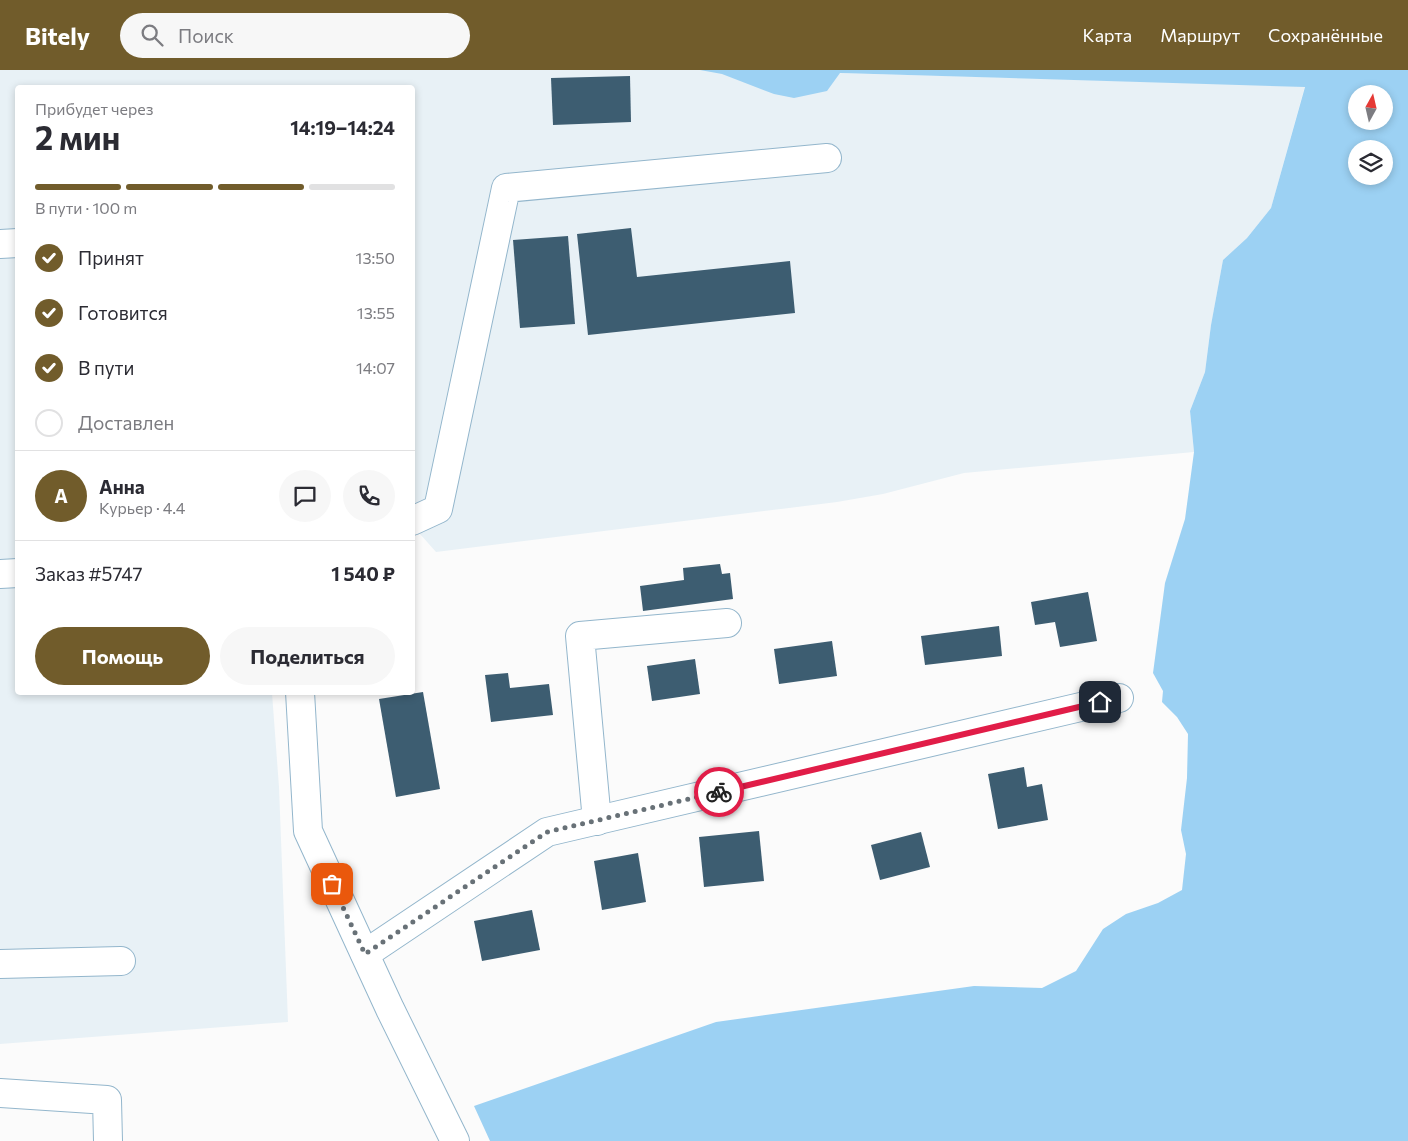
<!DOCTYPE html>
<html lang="ru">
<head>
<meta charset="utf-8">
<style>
	:root { --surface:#fff; --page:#f7f7f7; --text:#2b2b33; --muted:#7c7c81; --line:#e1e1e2; --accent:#715c2b }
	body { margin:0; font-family:Commissioner,sans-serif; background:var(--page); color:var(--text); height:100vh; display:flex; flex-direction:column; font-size:19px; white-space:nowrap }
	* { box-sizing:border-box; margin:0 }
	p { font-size:16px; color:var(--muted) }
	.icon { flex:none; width:28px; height:28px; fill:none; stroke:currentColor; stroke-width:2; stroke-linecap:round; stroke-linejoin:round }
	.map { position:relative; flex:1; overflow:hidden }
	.sheet { position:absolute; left:15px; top:15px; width:400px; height:610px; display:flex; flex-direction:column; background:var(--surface); border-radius:5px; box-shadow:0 2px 8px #0003 }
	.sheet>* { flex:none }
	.needle { width:32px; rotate:8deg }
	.tools { position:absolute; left:1348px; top:15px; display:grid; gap:10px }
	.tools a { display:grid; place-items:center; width:45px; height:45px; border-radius:50%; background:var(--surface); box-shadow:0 2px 8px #0003; font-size:25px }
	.pin { position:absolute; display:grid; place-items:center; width:42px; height:42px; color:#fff; margin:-21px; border-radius:10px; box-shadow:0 2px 8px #0006 }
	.courier { position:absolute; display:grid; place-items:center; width:50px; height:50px; margin:-25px; border:4px solid #e11d48; border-radius:50%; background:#fff; color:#222; box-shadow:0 1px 6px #0007 }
	.summary em { font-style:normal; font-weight:700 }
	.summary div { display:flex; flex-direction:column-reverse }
	.summary { display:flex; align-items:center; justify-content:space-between; height:85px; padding:0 20px }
	h1 { font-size:32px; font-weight:700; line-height:38px }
	.bar { display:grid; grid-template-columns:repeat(4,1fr); gap:8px 5px; align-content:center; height:60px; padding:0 20px }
	.bar i { height:6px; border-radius:4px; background:var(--line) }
	.bar .on { background:var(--accent) }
	.bar p { grid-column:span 4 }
	.line { display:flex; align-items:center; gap:12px; padding:0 20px; border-top:1px solid var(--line) }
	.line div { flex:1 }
	.round { display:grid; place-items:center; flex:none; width:52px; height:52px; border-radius:26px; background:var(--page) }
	ol { padding:0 20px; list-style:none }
	li { display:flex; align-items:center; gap:15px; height:55px }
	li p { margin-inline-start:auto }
	li .icon { padding:5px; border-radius:50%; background:var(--accent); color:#fff; stroke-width:4 }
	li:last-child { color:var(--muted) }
	li i { width:28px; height:28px; border:2px solid var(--line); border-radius:50% }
	.primary-button { display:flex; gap:10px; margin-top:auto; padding:10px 20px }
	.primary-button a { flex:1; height:58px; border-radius:30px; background:var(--accent); color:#fff; font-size:20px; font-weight:700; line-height:58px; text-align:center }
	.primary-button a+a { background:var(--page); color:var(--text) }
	header { display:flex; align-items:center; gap:30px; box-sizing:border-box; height:70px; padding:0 25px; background:var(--accent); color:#fff }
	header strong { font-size:24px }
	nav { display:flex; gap:28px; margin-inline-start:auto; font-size:18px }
	.search { width:350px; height:45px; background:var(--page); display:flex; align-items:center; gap:12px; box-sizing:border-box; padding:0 18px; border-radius:28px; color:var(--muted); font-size:19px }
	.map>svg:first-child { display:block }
	.built { fill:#e8f1f6 }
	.green { fill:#9cd1f3; fill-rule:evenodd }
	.building { fill:#3d5d71 }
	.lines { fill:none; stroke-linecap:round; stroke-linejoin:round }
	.minor-casing { stroke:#93b6cc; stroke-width:30 }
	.minor { stroke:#fff; stroke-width:28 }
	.done { stroke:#687177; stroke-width:5; stroke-dasharray:0 9 }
	.route { stroke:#e11d48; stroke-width:6 }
</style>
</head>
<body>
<header>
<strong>Bitely</strong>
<div class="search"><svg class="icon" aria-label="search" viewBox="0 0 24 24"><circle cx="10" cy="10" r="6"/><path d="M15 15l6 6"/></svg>Поиск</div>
<nav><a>Карта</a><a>Маршрут</a><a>Сохранённые</a></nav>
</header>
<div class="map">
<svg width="1408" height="1071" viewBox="0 0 1408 1071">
	<rect width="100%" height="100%" fill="#fbfbfb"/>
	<g class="built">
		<polygon points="0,0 730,0 1305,16 1271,138 1247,168 1223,190 1211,255 1205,302 1190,341 1194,382 964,403 883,424 837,432 436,482 412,455 412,18 18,18 18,495 0,497"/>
		<polygon points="17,513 18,622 272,623 279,717 288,952 0,974 0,514"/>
	</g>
	<path class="green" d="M700,0H1408V1071H490L474,1036L716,952L974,916L1042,918L1076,901L1103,859L1126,844L1158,833L1182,820L1186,784L1181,760L1187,708L1188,664L1177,647L1162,632L1163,621L1153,603L1165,513L1185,449L1194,382L1190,341L1205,302L1211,255L1223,190L1247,168L1271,138L1305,17L840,3L827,21L794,28L774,24L722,4ZM1356,24H1384V51H1356ZM1356,79H1384V106H1356Z"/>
	<g class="building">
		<polygon points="630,6 631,52 553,55 551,8"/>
		<polygon points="631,158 637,207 790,191 795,243 588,265 577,164"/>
		<polygon points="568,166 575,254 520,258 513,170"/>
		<polygon points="720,494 722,504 730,503 733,529 643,541 640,516 684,510 683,498"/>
		<polygon points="1088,522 1097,571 1060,577 1055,552 1035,555 1031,532"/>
		<polygon points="999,556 1002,586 925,595 921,566"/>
		<polygon points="832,571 837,606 779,614 774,579"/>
		<polygon points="695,589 700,624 652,631 647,596"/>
		<polygon points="508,603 510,618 549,614 553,645 491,652 485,605"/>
		<polygon points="423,622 440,719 396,727 379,629"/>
		<polygon points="1024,697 1027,717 1042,714 1048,750 998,759 988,704"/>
		<polygon points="759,761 764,811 704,817 699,767"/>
		<polygon points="921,762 930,797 880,810 871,775"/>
		<polygon points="638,783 646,832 602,840 594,791"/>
		<polygon points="532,840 540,880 482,891 474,851"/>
	</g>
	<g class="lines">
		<g class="minor-casing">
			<g id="minor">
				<polyline points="0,174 18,173"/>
				<polyline points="412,451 438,439 506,118 827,88"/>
				<polyline points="0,504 18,503"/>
				<polyline points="300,622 308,761 390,939 455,1071"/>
				<polyline points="597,751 580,566 727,553"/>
				<polyline points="365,884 547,762 1119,628"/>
				<polyline points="0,894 121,891"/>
				<polyline points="0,1023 107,1030 108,1071"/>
			</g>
		</g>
		<use href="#minor" class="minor"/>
	</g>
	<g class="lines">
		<polyline class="done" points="332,814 365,884 547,762 719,722"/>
		<polyline class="route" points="719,722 1100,632"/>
	</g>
</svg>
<div class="tools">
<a><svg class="needle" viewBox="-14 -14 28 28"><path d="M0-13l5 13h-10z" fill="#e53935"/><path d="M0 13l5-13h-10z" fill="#7c7c81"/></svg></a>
<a><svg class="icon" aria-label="layers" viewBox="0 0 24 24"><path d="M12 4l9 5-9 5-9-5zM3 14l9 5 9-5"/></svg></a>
</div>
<div class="pin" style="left:332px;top:814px;background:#ea580c"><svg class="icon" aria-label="bag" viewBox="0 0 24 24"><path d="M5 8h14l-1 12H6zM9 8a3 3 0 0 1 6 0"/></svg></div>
<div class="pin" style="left:1100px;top:632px;background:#1f2937"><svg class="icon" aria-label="home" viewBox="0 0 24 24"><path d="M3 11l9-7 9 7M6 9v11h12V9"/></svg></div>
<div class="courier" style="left:719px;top:722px"><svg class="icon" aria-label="bike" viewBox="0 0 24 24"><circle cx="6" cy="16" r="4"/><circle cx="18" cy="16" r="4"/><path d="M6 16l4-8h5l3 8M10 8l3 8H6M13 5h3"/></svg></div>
<section class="sheet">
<div class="summary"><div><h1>2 мин</h1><p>Прибудет через</p></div><em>14:19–14:24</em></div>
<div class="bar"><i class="on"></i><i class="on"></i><i class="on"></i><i></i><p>В пути · 100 m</p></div>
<ol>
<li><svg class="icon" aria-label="check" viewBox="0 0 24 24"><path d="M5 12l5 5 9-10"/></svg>Принят<p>13:50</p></li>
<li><svg class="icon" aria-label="check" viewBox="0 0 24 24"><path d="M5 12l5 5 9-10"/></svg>Готовится<p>13:55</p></li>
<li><svg class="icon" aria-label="check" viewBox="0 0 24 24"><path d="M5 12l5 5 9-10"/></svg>В пути<p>14:07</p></li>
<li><i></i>Доставлен</li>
</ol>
<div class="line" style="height:90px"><b class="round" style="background:var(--accent);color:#fff">А</b><div><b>Анна</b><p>Курьер · 4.4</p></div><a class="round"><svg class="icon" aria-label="chat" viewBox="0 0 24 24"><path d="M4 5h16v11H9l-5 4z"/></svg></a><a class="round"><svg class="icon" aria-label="phone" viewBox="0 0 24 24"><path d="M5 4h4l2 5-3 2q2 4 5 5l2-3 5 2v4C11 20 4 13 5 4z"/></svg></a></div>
<div class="line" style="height:65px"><div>Заказ #5747</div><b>1 540 ₽</b></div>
<div class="primary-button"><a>Помощь</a><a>Поделиться</a></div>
</section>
</div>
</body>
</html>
